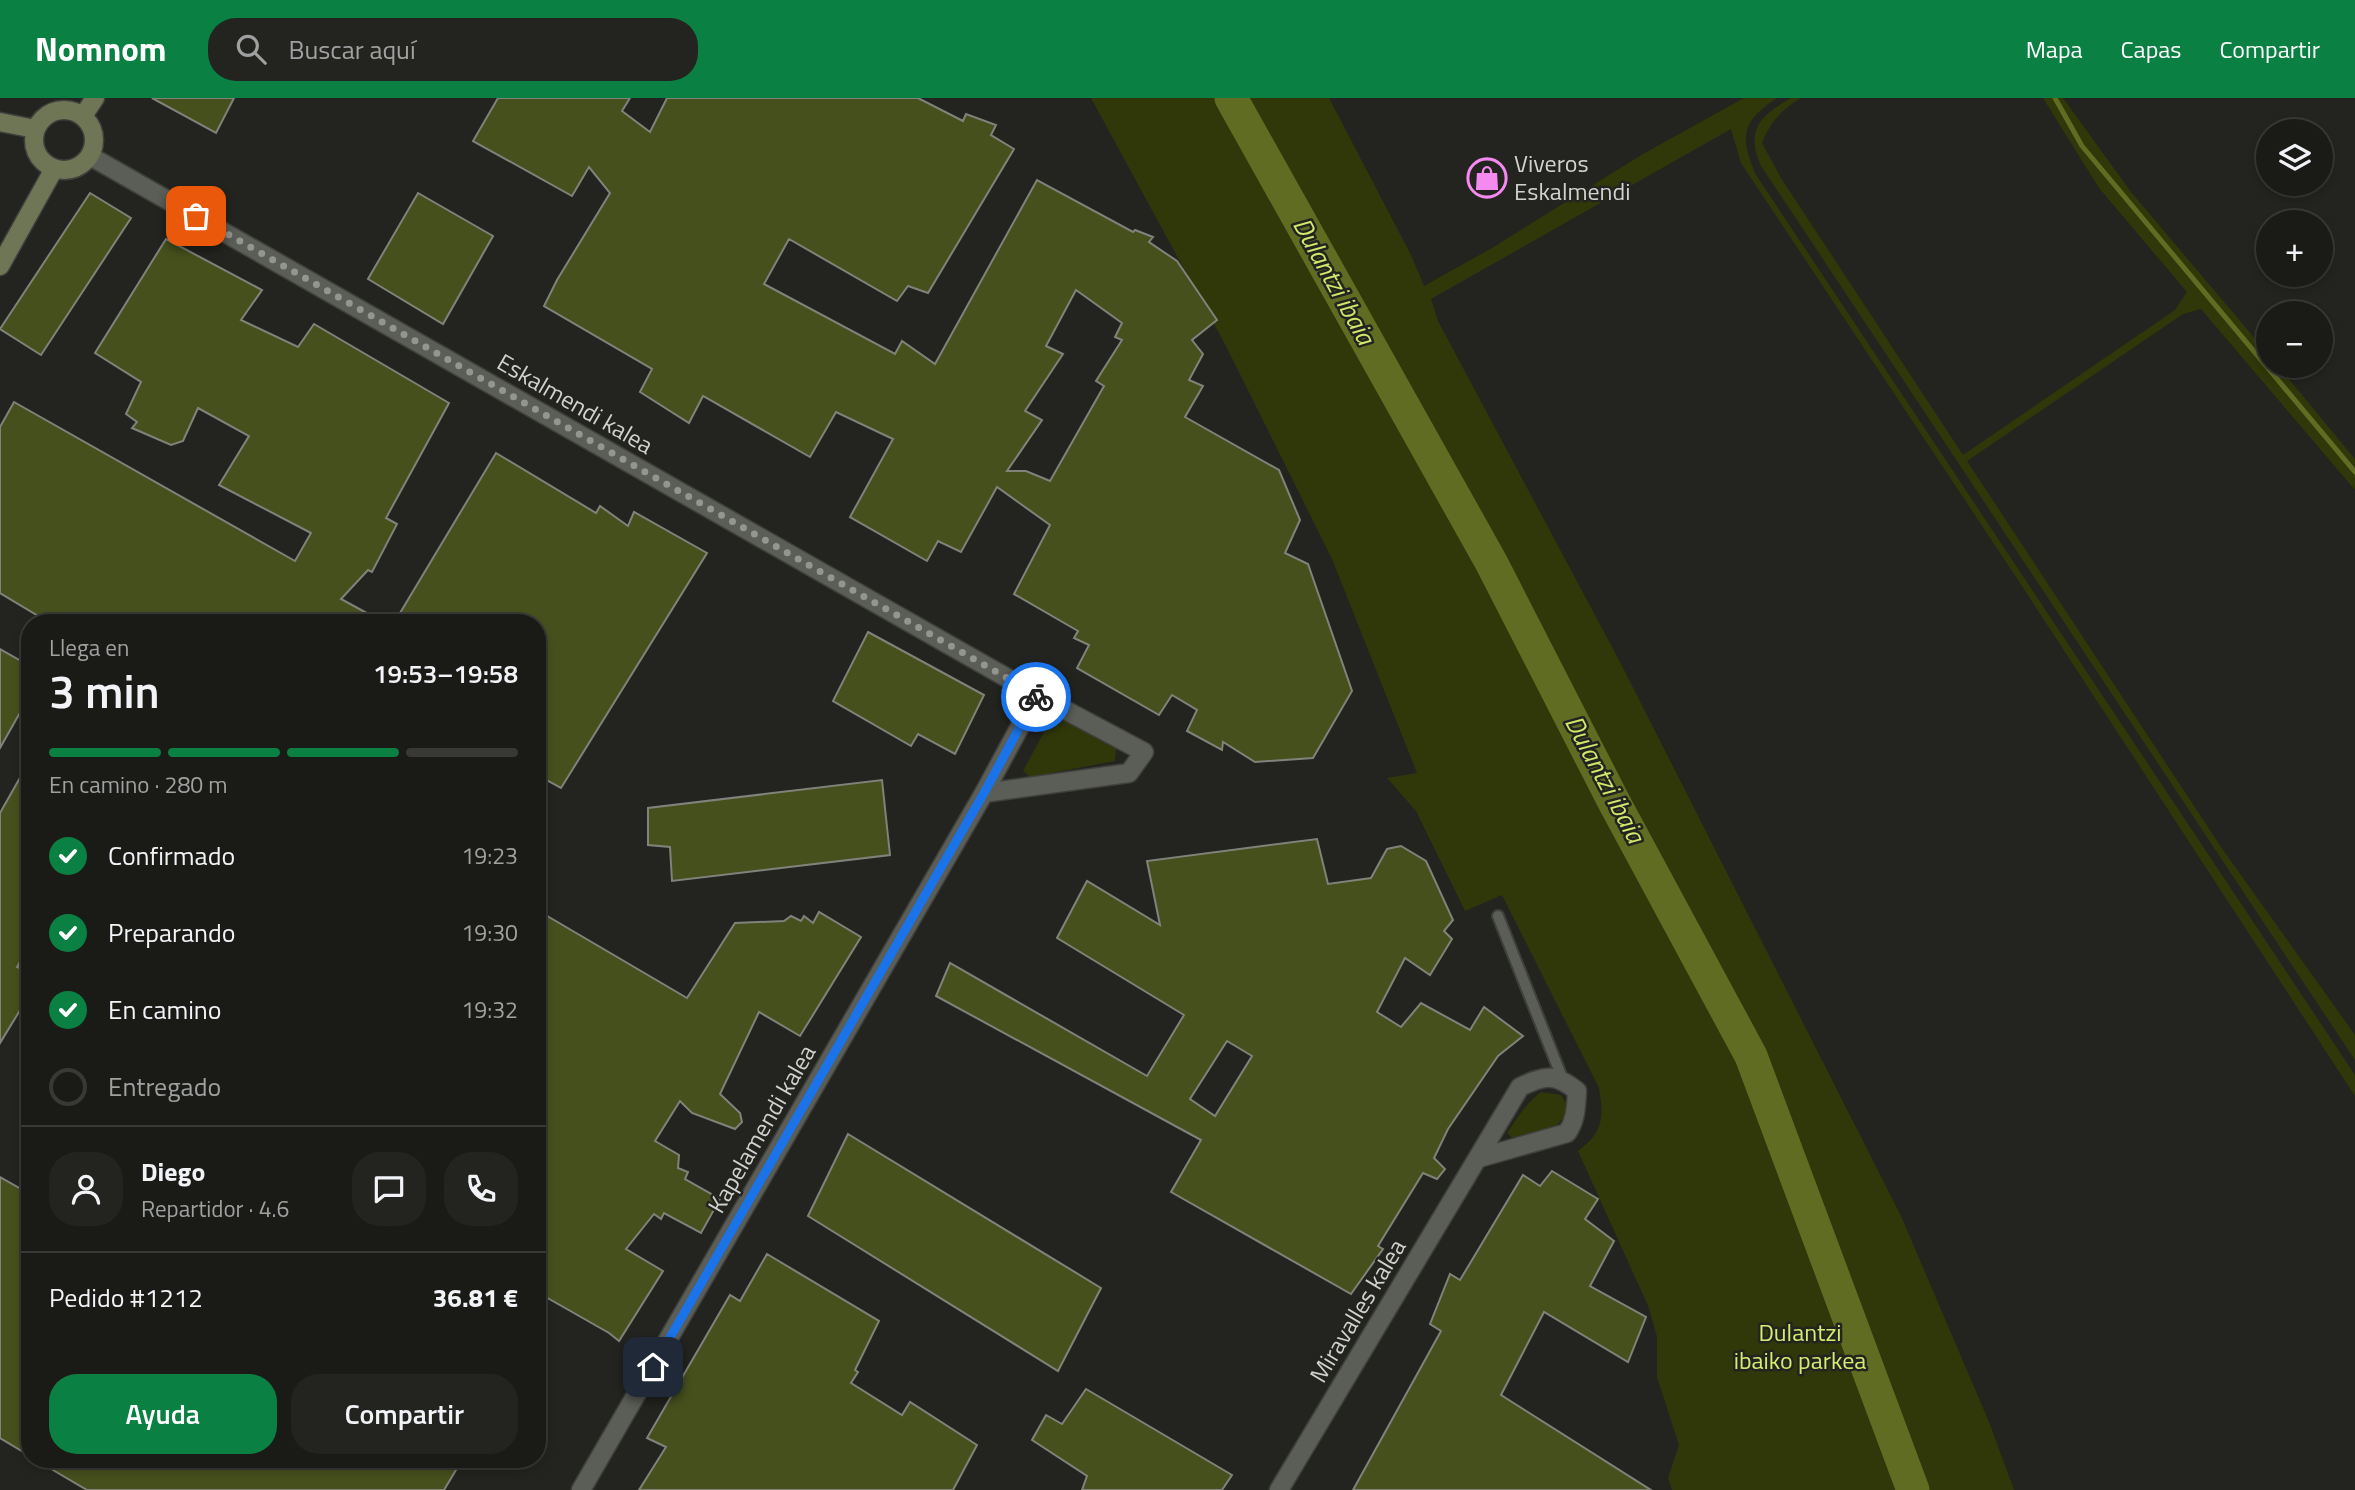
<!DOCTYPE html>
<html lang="es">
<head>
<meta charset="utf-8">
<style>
	:root { --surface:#1a1b17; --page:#232420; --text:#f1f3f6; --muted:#9fa1a1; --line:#383936; --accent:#0b8043 }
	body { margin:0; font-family:"Titillium Web",sans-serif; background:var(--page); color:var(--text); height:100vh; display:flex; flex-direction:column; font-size:26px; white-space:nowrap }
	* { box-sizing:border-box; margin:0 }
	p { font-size:23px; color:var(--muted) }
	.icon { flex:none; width:38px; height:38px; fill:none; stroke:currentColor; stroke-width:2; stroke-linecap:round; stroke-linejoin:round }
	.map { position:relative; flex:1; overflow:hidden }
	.drawer { position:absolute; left:21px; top:516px; width:525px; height:854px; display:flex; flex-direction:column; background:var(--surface); border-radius:28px; box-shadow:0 4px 10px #0003,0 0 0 2px var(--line) }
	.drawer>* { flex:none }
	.tools { position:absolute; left:2256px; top:21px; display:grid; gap:14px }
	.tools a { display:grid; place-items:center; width:77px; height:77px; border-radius:50%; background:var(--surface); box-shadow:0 4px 10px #0003,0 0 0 2px var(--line); font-size:35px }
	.pin { position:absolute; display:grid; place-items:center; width:60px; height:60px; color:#fff; margin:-30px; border-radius:14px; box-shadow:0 4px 10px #0006 }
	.courier { position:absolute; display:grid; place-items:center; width:70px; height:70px; margin:-35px; border:5px solid #1a73e8; border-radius:50%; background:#fff; color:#222; box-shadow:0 2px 9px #0007 }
	.summary em { font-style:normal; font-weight:600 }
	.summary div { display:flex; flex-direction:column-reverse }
	.summary { display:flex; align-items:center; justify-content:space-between; height:119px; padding:0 28px }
	h1 { font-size:46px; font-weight:600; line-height:52px }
	.bar { display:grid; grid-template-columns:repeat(4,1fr); gap:10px 7px; align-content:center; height:84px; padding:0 28px }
	.bar i { height:9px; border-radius:5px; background:var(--line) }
	.bar .active { background:var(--accent) }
	.bar p { grid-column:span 4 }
	.line { display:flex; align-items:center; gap:18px; padding:0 28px; border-top:2px solid var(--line) }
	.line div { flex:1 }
	.round { display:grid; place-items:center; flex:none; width:74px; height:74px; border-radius:28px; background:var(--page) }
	ol { padding:0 28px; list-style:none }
	li { display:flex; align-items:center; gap:21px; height:77px }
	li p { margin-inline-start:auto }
	li .icon { padding:7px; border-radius:50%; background:var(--accent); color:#fff; stroke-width:4 }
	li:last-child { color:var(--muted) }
	li i { width:38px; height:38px; border:4px solid var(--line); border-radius:50% }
	.button { display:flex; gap:14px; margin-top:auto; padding:14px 28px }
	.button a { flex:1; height:80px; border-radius:28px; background:var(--accent); color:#fff; font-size:28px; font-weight:600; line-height:80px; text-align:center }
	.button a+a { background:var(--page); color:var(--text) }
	header { display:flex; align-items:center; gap:42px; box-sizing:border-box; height:98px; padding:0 35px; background:var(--accent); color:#fff }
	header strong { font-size:33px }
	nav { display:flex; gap:38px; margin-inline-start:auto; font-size:24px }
	.search { width:490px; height:63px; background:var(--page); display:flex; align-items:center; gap:18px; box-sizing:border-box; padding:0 24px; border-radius:28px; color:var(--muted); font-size:26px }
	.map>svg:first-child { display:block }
	.green { fill:#303809 }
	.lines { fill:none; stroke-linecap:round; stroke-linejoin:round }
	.stream { stroke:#5f6c22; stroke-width:5 }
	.river { stroke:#5f6c22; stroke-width:33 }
	.building { fill:#46501d; stroke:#80827b; stroke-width:2; fill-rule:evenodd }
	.lane-casing { stroke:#3f403c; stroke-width:14 }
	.street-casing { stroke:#3f403c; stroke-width:21 }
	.secondary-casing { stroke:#3f403c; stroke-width:21 }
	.lane { stroke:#5b5d57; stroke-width:10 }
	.street { stroke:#5b5d57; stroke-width:18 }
	.secondary { stroke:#6f7656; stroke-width:18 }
	.done { stroke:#949591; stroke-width:7; stroke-dasharray:0 12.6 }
	.route { stroke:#1a73e8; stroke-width:9 }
	.labels { text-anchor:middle; stroke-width:5; stroke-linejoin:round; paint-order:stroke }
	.poi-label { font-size:24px; fill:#d1d2cf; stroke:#23241f; text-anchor:start }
	.street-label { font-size:24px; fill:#d1d2cf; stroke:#23241f }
	.park-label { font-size:24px; fill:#d4ec6f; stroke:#23241f }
	.water-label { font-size:26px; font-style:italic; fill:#d0e86b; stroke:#23241f }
</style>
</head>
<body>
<header>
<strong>Nomnom</strong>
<div class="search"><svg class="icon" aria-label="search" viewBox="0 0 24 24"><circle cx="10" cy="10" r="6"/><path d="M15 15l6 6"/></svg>Buscar aquí</div>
<nav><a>Mapa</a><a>Capas</a><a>Compartir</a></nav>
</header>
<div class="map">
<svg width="2355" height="1392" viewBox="0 0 2355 1392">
	<rect width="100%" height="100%" fill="#23241f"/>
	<g class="green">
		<path d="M1091,0H1329L1411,157L1424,188L1492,150L1643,56L1744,0H1777C1742,23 1739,38 1756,77L2355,977V998L2018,482L1741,65L1731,31L1431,201L1438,223L1620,564L1901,1118L1989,1324L2014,1392H1672L1668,1380L1679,1347L1657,1279V1239L1649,1210L1578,1053C1603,1034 1604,1021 1599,990L1502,797L1465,813L1416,713L1387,680L1417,675L1332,461L1227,250Z"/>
		<path d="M1791,0H1801C1782,11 1770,24 1762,45L1781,80L1963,357L2175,212L2187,194L2099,90L2043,0H2063L2131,94L2268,256V268H2278L2355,361V392L2201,211L2183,216L1967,363L2223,752L2355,937V962L1761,68C1745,31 1760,18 1791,0Z"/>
		<polygon points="1061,620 1116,651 1115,663 1030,679 1023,673 1051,621"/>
		<path d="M1541,994L1561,997L1567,1007C1563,1036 1537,1034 1512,1040L1507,1035C1517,1020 1526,1005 1541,994Z"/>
	</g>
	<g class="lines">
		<polyline class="stream" points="2055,0 2082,48 2355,374"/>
		<polyline class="river" points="1231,0 1491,464 1614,704 1751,958 1913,1392"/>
	</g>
	<g class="building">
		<polygon points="152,0 234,0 216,35"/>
		<path d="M498,0H630L622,13L650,34L667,0H918L963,23L966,16L996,27L991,37L1014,51L928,195L908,188L897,203L789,141L764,186L895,256L902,243L935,266L1037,82L1133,134L1135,132L1153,139L1149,144L1177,163L1217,222L1192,242L1203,256L1189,282L1203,288L1185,319L1279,372L1300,422L1285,455L1308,466L1352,593L1313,660L1255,664L1223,644L1222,652L1187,633L1197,612L1172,597L1159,617L1077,570L1089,547L1074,540L1078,533L1014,496L1050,427L997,389L961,454L938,443L927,463L850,419L893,341L836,314L810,359L703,298L689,325L640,294L652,271L544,208L557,182L610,95L589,69L572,98L473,43ZM1076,192L1122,225L1115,239L1122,242L1096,283L1104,288L1050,383L1026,373H1007L1042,322L1025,313L1063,256L1046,248Z"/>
		<polygon points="90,95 131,120 41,257 0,231"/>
		<polygon points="418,95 493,138 443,226 368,181"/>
		<polygon points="166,141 262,192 241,222 298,249 314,226 449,305 386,420 397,426 372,474 368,472 341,501 385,525 50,525 0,495 0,329 14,304 295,463 311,435 219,387 249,338 198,310 183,343 171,347 132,330 137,324 126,316 141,284 95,255"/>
		<polygon points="496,355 596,415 600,408 628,428 634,414 707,455 561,690 537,677 537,525 394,525"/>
		<polygon points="868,534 984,597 955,656 918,636 911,648 833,603"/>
		<polygon points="0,551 30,568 30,597 0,650"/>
		<polygon points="30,662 30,848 17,869 30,874 30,896 0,945 0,715"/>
		<polygon points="882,682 890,757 672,783 670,749 648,747 648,710"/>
		<path d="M1317,741L1328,786L1371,780L1387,751L1401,748L1426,763L1453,822L1444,833L1452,841L1430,877L1405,860L1377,914L1401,929L1421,905L1470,932L1484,909L1523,938L1498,958L1448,1031L1434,1060L1445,1071L1437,1081L1423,1075L1378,1148L1383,1151L1351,1196L1171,1094L1201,1042L936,898L950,865L1147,978L1184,917L1057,840L1087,783L1160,827L1147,763ZM1227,943L1252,958L1215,1018L1190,1001Z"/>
		<polygon points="537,812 687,900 735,825 784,823 791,818 801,823 804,818 813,825 819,814 861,839 800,938 759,914 720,996 740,1015 742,1024 735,1031 692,1015 680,1003 655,1043 679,1057 678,1070 688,1074 685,1081 720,1101 701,1135 664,1115 661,1121 654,1116 626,1151 663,1173 619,1243 609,1235 537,1194"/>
		<polygon points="848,1036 1101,1190 1058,1273 808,1118"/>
		<polygon points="1552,1073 1598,1101 1585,1121 1614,1143 1590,1188 1646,1219 1628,1264 1544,1214 1501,1297 1651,1392 1353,1392 1441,1233 1430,1226 1450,1176 1460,1182 1523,1077 1540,1088"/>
		<polygon points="0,1079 30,1096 30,1358 0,1340"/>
		<polygon points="767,1156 879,1223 855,1272 858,1274 851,1285 902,1317 910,1304 977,1347 953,1392 639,1392 666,1349 647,1340 730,1197 740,1203"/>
		<polygon points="1086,1291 1232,1377 1222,1392 1082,1392 1087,1378 1032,1342 1046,1317 1062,1326"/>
		<polygon points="36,1362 462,1362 444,1392 87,1392"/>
	</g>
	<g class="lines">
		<g class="lane-casing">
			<polyline id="lane" points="1498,818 1563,982"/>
		</g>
		<g class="street-casing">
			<g id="street">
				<polyline points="90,58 1037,597 1144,654 1129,675 984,695"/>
				<polyline points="581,1392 984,695 1037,597"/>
				<path d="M1279,1392L1520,989C1545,977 1555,975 1577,993C1576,1009 1576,1022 1567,1035L1479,1060"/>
			</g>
		</g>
		<g class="secondary-casing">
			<g id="secondary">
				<circle cx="64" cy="42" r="30"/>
				<polyline points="83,18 95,0"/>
				<polyline points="0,24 35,31"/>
				<polyline points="0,168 54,71"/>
			</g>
		</g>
		<use href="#lane" class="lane"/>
		<use href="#street" class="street"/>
		<use href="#secondary" class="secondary"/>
	</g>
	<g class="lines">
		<polyline class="done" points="196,118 1037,597 1036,599"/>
		<polyline class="route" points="653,1269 984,695 1036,599"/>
	</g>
	<defs>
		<g id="shop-ring" transform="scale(2.0125)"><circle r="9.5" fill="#23241f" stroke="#f489f0" stroke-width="1.5"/><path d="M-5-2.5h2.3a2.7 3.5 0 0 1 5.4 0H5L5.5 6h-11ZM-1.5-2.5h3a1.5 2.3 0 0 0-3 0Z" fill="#f489f0"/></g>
	</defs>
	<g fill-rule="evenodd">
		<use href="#shop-ring" x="1487" y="80"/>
	</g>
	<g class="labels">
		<g class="poi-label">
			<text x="1514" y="74">Viveros<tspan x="1514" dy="28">Eskalmendi</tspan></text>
		</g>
		<g class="street-label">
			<text transform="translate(575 306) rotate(30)" y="8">Eskalmendi kalea</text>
			<text transform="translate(762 1031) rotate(-60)" y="8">Kapelamendi kalea</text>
			<text transform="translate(1358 1213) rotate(-59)" y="8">Miravalles kalea</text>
		</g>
		<g class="park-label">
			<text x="1800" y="1243">Dulantzi<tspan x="1800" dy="28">ibaiko parkea</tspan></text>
		</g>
		<g class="water-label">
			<text transform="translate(1334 183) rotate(61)" y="9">Dulantzi ibaia</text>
			<text transform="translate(1605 681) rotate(62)" y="9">Dulantzi ibaia</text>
		</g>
	</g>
</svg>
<div class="tools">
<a><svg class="icon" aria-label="layers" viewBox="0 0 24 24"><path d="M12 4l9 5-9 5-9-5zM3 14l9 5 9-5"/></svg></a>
<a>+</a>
<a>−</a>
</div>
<div class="pin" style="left:196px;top:118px;background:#ea580c"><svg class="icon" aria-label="bag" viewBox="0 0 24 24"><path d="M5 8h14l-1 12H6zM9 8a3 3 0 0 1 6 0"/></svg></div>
<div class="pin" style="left:653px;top:1269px;background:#1f2937"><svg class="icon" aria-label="home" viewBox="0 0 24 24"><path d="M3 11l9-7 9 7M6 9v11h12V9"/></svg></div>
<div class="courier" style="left:1036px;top:599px"><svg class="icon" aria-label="bike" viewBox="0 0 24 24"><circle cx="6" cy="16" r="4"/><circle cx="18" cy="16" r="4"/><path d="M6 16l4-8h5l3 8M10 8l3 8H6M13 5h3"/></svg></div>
<section class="drawer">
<div class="summary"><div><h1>3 min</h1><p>Llega en</p></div><em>19:53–19:58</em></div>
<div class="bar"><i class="active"></i><i class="active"></i><i class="active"></i><i></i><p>En camino · 280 m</p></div>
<ol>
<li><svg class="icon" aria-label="check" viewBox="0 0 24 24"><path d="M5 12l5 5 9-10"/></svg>Confirmado<p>19:23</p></li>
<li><svg class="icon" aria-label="check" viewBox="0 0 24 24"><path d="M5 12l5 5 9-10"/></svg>Preparando<p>19:30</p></li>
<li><svg class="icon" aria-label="check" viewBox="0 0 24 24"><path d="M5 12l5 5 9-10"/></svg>En camino<p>19:32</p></li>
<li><i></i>Entregado</li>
</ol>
<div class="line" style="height:126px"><a class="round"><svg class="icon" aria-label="person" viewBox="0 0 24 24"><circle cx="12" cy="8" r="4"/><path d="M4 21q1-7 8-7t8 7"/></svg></a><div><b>Diego</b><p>Repartidor · 4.6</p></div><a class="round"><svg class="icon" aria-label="chat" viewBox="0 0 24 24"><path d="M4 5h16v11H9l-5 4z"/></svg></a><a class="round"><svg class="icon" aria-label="phone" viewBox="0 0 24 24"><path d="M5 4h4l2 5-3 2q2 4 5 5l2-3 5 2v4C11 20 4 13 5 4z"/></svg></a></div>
<div class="line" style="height:91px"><div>Pedido #1212</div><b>36.81 €</b></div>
<div class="button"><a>Ayuda</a><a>Compartir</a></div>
</section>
</div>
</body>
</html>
